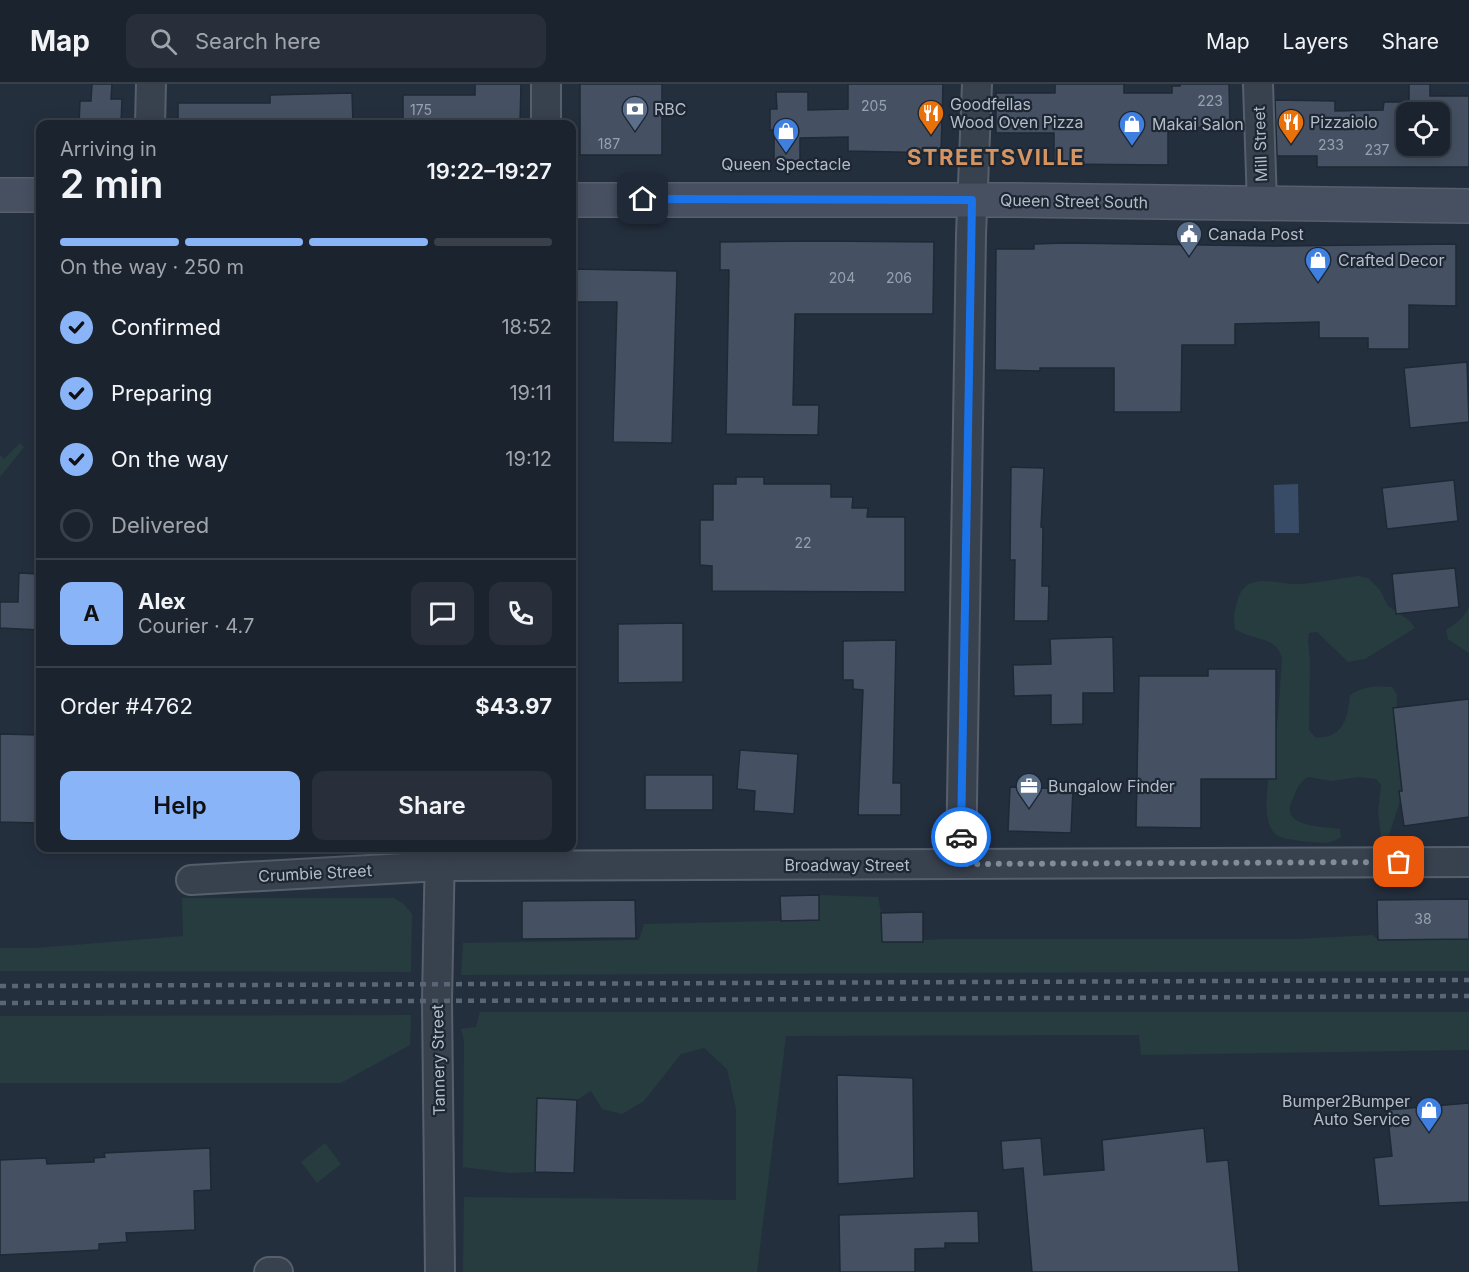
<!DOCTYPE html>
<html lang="en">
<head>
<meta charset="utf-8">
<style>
	:root { --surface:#1b232e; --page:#282f3a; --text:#f1f3f6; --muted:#a0a4aa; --line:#39404a; --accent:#8ab4f8 }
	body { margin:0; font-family:Inter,sans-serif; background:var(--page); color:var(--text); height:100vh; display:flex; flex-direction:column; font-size:22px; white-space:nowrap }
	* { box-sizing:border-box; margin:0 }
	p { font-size:20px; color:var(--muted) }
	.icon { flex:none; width:33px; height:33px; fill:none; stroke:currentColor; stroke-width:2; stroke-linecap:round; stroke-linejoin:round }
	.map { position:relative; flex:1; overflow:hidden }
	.panel { position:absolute; left:36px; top:36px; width:540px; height:732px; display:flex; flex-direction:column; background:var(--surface); border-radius:12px; box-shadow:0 3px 15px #0003,0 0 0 2px var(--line) }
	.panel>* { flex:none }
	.buttons { position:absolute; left:1396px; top:18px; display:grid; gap:12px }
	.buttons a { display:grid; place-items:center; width:54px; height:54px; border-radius:12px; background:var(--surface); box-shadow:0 3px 15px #0003,0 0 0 2px var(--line); font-size:30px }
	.pin { position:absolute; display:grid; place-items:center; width:51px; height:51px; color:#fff; margin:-26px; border-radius:12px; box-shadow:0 3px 9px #0006 }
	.courier { position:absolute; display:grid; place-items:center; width:60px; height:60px; margin:-30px; border:4px solid #1a73e8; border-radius:50%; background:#fff; color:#222; box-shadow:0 2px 8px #0007 }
	.headline em { font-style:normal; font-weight:600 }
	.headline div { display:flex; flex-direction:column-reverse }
	.headline { display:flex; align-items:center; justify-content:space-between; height:102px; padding:0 24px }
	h1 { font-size:39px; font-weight:600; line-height:45px }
	.bar { display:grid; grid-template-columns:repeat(4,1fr); gap:9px 6px; align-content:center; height:72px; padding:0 24px }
	.bar i { height:8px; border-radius:4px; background:var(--line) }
	.bar .selected { background:var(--accent) }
	.bar p { grid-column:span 4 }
	.line { display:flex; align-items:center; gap:15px; padding:0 24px; border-top:2px solid var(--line) }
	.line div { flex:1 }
	.round { display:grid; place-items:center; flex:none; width:63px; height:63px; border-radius:12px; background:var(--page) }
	ol { padding:0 24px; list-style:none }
	li { display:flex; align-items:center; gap:18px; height:66px }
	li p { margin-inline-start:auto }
	li .icon { padding:6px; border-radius:50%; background:var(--accent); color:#111; stroke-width:4 }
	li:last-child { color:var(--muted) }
	li i { width:33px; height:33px; border:3px solid var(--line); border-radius:50% }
	.button { display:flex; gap:12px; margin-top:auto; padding:12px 24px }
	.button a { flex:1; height:69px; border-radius:12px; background:var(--accent); color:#111; font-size:24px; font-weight:600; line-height:69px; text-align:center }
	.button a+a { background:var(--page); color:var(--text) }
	header { display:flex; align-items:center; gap:36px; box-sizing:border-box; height:84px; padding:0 30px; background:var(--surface); border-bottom:2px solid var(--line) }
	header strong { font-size:28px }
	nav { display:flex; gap:33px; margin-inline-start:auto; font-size:21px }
	.search { width:420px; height:54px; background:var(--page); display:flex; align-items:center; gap:15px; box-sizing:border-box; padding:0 21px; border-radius:12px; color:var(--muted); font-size:22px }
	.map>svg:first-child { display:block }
	.green { fill:#263c3f }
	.water { fill:#394c67 }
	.building { fill:#455162; stroke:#1f2835; stroke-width:1.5; fill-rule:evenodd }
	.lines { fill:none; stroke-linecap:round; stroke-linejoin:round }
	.street-casing { stroke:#565f6c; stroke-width:32 }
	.secondary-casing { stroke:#565f6c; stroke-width:36 }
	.street { stroke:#38414e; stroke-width:28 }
	.secondary { stroke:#465061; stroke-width:33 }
	.rail { stroke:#5a6575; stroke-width:4.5; stroke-dasharray:6 6; stroke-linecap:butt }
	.done { stroke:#828b98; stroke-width:6; stroke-dasharray:0 10.8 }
	.route { stroke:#1a73e8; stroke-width:8 }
	.labels { text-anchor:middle; stroke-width:4.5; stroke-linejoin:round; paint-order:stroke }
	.number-label { font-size:14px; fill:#98a1af }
	.poi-label { font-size:16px; fill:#b4bcc9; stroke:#1d2633; text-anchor:start }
	.street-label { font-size:16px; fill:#b4bcc9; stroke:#1d2633 }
	.district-label { font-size:22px; font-weight:bold; letter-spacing:1.5px; fill:#d59563; stroke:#1d2633 }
</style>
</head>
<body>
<header>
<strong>Map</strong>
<div class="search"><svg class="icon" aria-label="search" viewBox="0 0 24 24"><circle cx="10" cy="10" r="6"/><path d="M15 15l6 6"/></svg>Search here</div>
<nav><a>Map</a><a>Layers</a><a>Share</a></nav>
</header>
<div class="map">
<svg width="1469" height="1188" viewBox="0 0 1469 1188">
	<rect width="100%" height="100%" fill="#242f3e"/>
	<g class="green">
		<polygon points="20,359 24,363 0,393 0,371 4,375"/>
		<path d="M1359,492L1368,494L1380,506L1388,522L1410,537L1415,544L1365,575L1348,578L1317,548L1309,549L1308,557L1310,576L1309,646L1315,653C1342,656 1348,635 1350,611C1363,602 1377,602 1392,603L1397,610L1396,663L1398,671L1407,674L1404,705L1388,754L1381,753L1378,727L1381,701L1376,695L1358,693L1332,697L1308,693C1298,699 1296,707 1292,717C1280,744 1323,742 1340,745L1341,753C1329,762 1316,758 1301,757C1291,755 1278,756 1272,746C1259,726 1273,672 1276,649C1279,625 1280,600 1282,575C1277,551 1252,557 1235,545C1233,534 1234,528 1237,518C1246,485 1274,501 1299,500C1319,499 1339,494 1359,492Z"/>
		<path d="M1469,522V569L1448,555L1446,546C1456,539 1465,534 1469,522Z"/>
		<polygon points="819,811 878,813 881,829 882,858 946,855 1297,855 1373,851 1378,856 1469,855 1469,887 461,891 463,859 639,856 644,840 819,836"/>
		<polygon points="182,814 394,814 404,820 412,830 411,888 0,887 0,864 36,864 183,852"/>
		<polygon points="480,928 1469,928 1469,966 1141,971 1139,951 786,952 757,1188 463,1188 464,1113 736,1116 736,1025 727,985 704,964 681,970 644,1017 622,1030 602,1025 591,1007 577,1016 537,1015 535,1088 509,1089 463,1083 464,956 461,945 476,943"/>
		<polygon points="411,931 410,961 341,999 0,999 0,932"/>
		<polygon points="325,1059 341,1080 317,1099 301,1078"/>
	</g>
	<polygon class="water" points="1298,400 1299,449 1275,449 1274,401"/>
	<g class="building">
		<polygon points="92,0 112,0 111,15 122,15 121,40 79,40 80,17 91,17"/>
		<polygon points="475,0 521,0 520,40 403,40 403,11 475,11"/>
		<rect x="580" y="0" width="82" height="71"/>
		<polygon points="848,0 943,0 941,69 848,67 848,53 800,54 800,77 774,77 774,46 770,46 770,25 777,25 776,8 808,8 808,26 848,25"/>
		<polygon points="1055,0 1124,0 1124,9 1172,9 1172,2 1180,2 1180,0 1229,0 1230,43 1168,44 1168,81 1054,80 1054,49 996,49 996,9 1055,9"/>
		<path d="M1409,0H1430V12H1469V83H1317V72H1277L1275,16L1335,17V27L1383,26L1384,18H1409ZM1407,28H1440V62H1407Z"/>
		<polygon points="352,9 353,40 178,40 178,19 270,19 270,11"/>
		<polygon points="820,157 934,158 933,230 795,230 793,321 819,321 818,351 726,350 729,186 720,186 720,158"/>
		<polygon points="1066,159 1278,162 1456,160 1456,222 1409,221 1409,265 1368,265 1368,254 1319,254 1319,238 1235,240 1235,261 1182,261 1181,328 1114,328 1114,284 1040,284 1040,287 995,286 996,165 1034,165 1034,160"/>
		<polygon points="572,185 677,187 672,359 613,358 617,218 572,218"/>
		<polygon points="1467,278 1469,338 1410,344 1404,284"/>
		<polygon points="1011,383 1044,384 1041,443 1043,443 1042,502 1049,502 1048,537 1014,537 1015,476 1010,476"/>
		<polygon points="736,393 764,393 764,400 831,400 831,413 853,413 852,424 868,424 867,433 905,433 905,508 712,507 712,482 700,481 700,436 713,436 713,400 736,400"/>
		<polygon points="1454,396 1458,437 1387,445 1382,404"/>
		<polygon points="1455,484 1459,523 1396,530 1392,490"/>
		<polygon points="19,489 40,490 40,546 0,544 0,518 18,518"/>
		<polygon points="683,539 683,598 618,599 618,540"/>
		<polygon points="1113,553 1114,609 1083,609 1083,640 1051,641 1051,611 1014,612 1013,581 1051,580 1050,555"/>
		<polygon points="896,556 893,699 901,699 901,731 858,731 863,606 853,605 853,596 843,596 843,557"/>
		<polygon points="1208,585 1276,585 1276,695 1201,695 1201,744 1136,743 1139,592 1208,592"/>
		<polygon points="1469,615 1469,733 1404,742 1399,707 1402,707 1393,624"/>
		<polygon points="0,650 40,651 40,739 0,738"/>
		<polygon points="740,666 798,670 794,730 754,727 755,707 737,705"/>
		<rect x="645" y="691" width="68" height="35"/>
		<polygon points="1010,703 1073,705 1071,749 1008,747"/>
		<polygon points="819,811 819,836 781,837 780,812"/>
		<polygon points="1469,815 1469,855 1378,856 1377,816"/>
		<polygon points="635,816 636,854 522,855 522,817"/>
		<polygon points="923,828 923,858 882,858 881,829"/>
		<polygon points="837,991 913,994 914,1094 838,1100"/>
		<polygon points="537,1014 577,1016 574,1089 535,1088"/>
		<polygon points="1469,1019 1469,1118 1379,1122 1374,1074 1392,1072 1387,1026"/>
		<polygon points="1204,1044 1207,1078 1228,1076 1239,1188 1032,1188 1023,1084 1003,1086 1001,1057 1041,1054 1044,1091 1104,1086 1102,1056"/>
		<polygon points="210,1064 211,1106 194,1107 195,1146 126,1149 127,1158 99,1160 99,1166 0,1171 0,1076 46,1074 47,1080 94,1078 94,1074 105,1073 104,1069"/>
		<polygon points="978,1127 979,1159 945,1159 945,1164 915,1165 915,1188 840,1188 839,1131"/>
	</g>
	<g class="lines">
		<g class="street-casing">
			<g id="street">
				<polyline points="546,0 546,40"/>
				<polyline points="1258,0 1262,120"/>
				<polyline points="150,40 151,0"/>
				<polyline points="961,780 971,151 977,0"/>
				<polyline points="191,796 440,782 1469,778"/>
				<polyline points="269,1188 278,1188"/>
				<polyline points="440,1188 437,917 440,764"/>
			</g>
		</g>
		<g class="secondary-casing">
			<g id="secondary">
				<polyline points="0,111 40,111"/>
				<polyline points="572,116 1016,116 1469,122"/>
			</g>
		</g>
		<use href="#street" class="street"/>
		<use href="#secondary" class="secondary"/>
		<g class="rail">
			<polyline points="0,902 1469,896"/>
			<polyline points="0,919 1469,912"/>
		</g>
	</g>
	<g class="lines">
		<polyline class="done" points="961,753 961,780 1399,778"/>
		<polyline class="route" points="643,115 972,116 961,753"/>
	</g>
	<defs>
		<g id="bank-pin" transform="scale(1.35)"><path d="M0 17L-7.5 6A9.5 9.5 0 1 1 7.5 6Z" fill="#5c6f8a" stroke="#1d2633"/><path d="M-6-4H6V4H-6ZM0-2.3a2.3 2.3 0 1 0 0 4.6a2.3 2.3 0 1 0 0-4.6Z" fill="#fff"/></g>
		<g id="restaurant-pin" transform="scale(1.35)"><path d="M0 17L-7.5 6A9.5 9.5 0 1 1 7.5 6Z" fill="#e8710a" stroke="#1d2633"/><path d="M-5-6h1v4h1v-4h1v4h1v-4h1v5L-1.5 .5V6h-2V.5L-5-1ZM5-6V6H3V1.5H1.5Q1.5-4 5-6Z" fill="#fff"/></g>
		<g id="shop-pin" transform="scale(1.35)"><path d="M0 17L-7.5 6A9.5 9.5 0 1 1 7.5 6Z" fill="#3f7fe0" stroke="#1d2633"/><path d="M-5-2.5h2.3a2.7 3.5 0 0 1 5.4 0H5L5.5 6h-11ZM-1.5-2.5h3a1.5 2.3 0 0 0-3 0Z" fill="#fff"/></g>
		<g id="civic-pin" transform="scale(1.35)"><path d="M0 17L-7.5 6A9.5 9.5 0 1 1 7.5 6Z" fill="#5c6f8a" stroke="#1d2633"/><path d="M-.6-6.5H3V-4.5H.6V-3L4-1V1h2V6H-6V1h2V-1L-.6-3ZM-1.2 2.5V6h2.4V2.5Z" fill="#fff"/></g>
		<g id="office-pin" transform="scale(1.35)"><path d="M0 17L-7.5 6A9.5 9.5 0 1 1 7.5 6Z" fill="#5c6f8a" stroke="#1d2633"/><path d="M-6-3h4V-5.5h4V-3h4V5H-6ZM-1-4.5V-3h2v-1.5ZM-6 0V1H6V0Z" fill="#fff"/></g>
	</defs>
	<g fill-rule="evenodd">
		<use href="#bank-pin" x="635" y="25"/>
		<use href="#restaurant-pin" x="931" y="29"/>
		<use href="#restaurant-pin" x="1291" y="38"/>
		<use href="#shop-pin" x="1132" y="40"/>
		<use href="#shop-pin" x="786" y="47"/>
		<use href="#civic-pin" x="1189" y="150"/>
		<use href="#shop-pin" x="1318" y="176"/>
		<use href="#office-pin" x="1029" y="702"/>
		<use href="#shop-pin" x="1429" y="1026"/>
	</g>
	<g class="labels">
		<g class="number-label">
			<text x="1210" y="22">223</text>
			<text x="874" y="27">205</text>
			<text x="421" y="31">175</text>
			<text x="609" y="65">187</text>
			<text x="1331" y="66">233</text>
			<text x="1377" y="71">237</text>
			<text x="842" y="199">204</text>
			<text x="899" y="199">206</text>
			<text x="803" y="464">22</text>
			<text x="1423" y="840">38</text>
		</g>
		<g class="poi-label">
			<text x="950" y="26">Goodfellas<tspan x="950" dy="18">Wood Oven Pizza</tspan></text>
			<text x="654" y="31">RBC</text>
			<text x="1310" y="44">Pizzaiolo</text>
			<text x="1152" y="46">Makai Salon</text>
			<text x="786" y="86" text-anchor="middle">Queen Spectacle</text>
			<text x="1208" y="156">Canada Post</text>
			<text x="1338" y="182">Crafted Decor</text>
			<text x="1048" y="708">Bungalow Finder</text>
			<text x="1410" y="1023" text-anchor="end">Bumper2Bumper<tspan x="1410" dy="18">Auto Service</tspan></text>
		</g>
		<g class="street-label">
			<text transform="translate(1260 60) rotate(-92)" y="6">Mill Street</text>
			<text transform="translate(1074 117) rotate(1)" y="6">Queen Street South</text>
			<text x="847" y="787">Broadway Street</text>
			<text transform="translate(315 789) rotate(-3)" y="6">Crumbie Street</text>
			<text transform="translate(438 976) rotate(-91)" y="6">Tannery Street</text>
		</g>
		<g class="district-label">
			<text x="996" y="81">STREETSVILLE</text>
		</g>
	</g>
</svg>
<div class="buttons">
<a><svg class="icon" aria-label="locate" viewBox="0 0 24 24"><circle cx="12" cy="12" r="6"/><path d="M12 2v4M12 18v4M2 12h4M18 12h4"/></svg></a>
</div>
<div class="pin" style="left:1399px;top:778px;background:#ea580c"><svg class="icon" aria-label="bag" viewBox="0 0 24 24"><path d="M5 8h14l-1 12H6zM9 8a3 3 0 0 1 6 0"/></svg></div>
<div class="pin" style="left:643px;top:115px;background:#1f2937"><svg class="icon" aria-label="home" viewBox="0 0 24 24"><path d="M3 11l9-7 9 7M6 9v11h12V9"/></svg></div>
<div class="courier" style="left:961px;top:753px"><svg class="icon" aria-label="car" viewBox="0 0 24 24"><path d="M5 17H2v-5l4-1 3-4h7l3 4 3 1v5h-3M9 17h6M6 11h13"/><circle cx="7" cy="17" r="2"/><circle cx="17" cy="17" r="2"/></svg></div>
<section class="panel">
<div class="headline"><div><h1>2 min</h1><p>Arriving in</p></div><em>19:22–19:27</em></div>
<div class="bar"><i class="selected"></i><i class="selected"></i><i class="selected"></i><i></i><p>On the way · 250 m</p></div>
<ol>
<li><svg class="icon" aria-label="check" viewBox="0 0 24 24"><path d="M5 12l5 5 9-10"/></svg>Confirmed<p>18:52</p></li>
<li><svg class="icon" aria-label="check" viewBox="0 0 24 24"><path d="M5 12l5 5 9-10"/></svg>Preparing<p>19:11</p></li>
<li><svg class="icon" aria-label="check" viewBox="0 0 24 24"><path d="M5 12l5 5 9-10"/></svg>On the way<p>19:12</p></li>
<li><i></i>Delivered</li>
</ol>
<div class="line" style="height:108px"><b class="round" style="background:var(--accent);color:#111">A</b><div><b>Alex</b><p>Courier · 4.7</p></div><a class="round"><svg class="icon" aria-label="chat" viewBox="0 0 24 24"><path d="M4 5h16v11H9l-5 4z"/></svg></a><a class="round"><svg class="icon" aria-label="phone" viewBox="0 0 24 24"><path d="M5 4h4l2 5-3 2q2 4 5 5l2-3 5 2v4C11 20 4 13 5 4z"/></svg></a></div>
<div class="line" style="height:78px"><div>Order #4762</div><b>$43.97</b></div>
<div class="button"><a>Help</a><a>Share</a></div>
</section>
</div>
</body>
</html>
